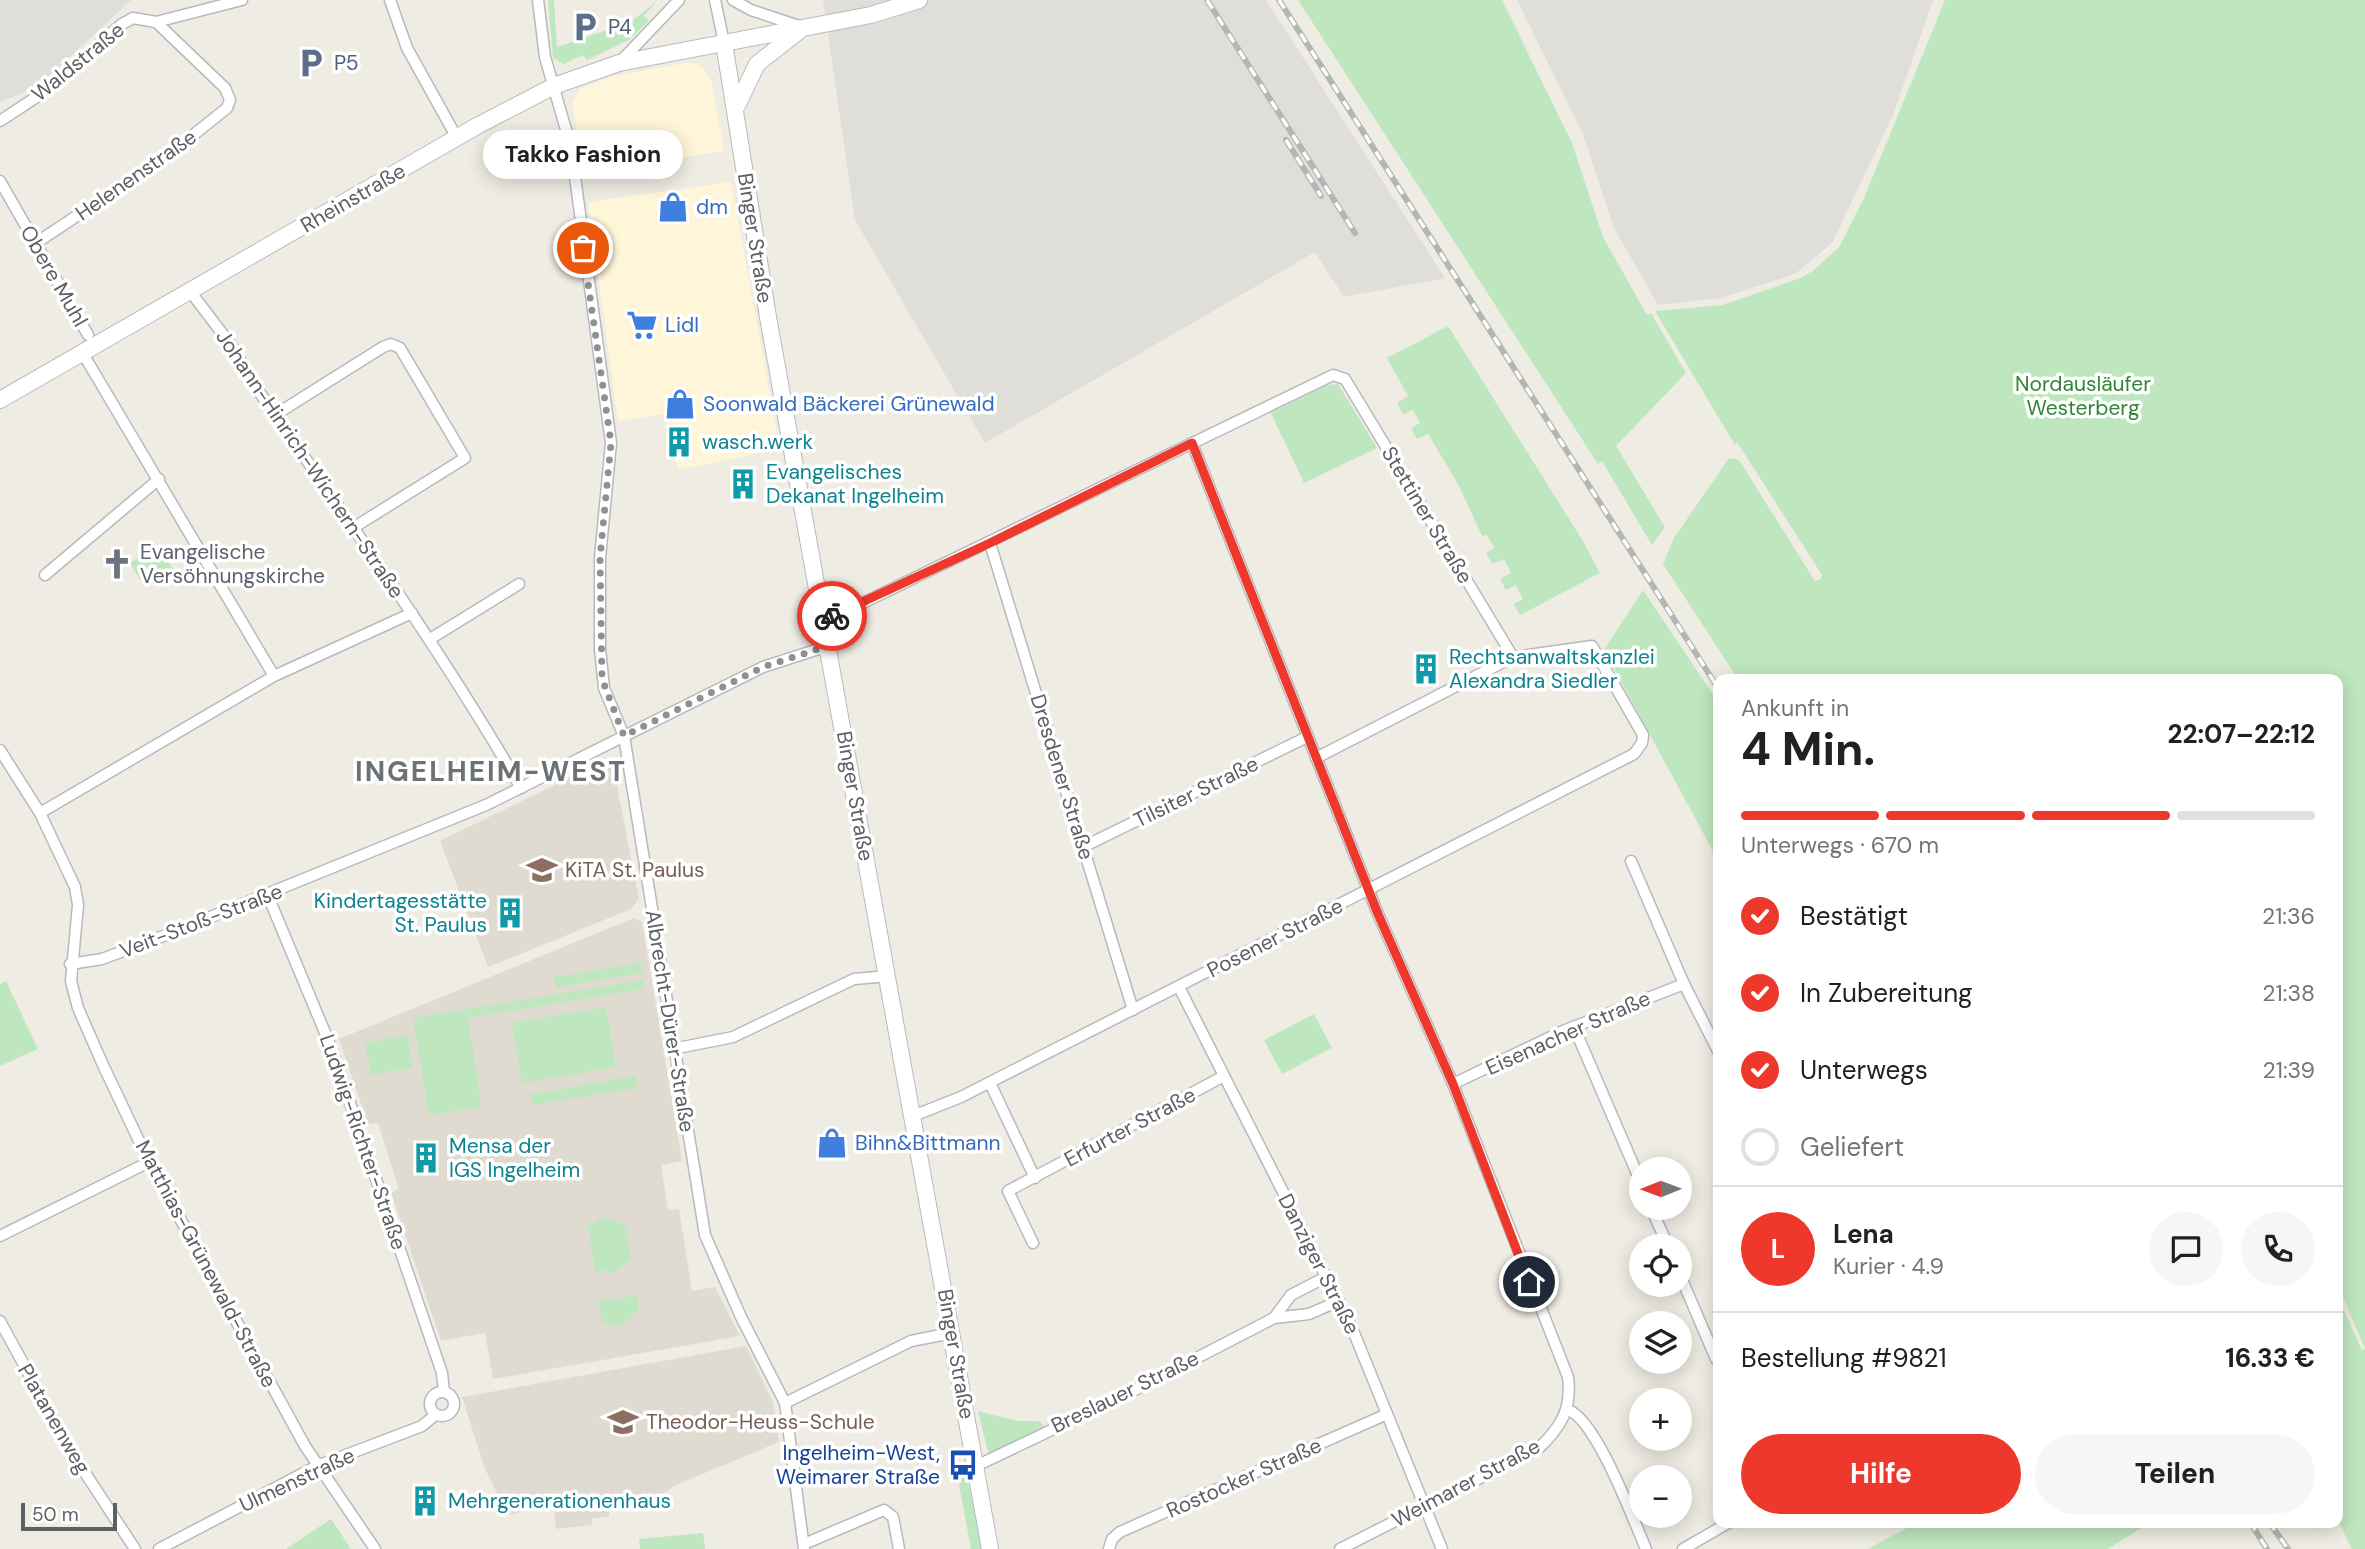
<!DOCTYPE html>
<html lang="de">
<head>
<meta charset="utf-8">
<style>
	:root { --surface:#fff; --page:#f6f6f6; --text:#202124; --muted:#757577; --line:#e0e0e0; --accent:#ed382b }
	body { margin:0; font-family:"DM Sans",sans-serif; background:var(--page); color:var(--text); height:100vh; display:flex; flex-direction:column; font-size:26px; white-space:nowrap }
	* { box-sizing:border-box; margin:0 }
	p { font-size:23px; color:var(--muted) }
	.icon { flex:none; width:38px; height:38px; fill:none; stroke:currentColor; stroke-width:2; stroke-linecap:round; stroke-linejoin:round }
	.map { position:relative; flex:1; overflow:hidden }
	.side { position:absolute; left:1713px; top:674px; width:630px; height:854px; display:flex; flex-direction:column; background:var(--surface); border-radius:14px; box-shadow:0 4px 18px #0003 }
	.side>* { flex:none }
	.needle { width:46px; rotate:269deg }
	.buttons { position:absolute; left:1629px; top:1157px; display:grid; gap:14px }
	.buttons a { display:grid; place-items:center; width:63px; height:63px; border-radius:50%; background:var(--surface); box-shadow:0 4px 18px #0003; font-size:35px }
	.scale { position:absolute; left:21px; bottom:18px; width:96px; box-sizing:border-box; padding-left:7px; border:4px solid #5b6064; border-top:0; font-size:19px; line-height:24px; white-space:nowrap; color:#5b6064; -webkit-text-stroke:5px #fff; paint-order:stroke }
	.pin { position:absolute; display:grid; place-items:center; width:60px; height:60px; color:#fff; margin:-30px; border:4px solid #fff; border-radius:50%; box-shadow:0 2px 7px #0007 }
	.courier { position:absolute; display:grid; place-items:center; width:70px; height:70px; margin:-35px; border:5px solid #ed382b; border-radius:50%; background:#fff; color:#222; box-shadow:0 2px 9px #0007 }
	.bubble { position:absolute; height:49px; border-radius:24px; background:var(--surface); box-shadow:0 4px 18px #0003; font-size:23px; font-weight:700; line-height:49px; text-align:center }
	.head em { font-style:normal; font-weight:700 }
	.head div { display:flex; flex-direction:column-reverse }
	.head { display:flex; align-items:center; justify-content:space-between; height:119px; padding:0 28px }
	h1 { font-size:46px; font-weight:700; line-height:52px }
	.bar { display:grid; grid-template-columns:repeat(4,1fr); gap:10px 7px; align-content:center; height:84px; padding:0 28px }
	.bar i { height:9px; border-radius:5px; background:var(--line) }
	.bar .active { background:var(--accent) }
	.bar p { grid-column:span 4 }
	.line { display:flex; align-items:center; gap:18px; padding:0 28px; border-top:2px solid var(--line) }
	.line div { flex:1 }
	.round { display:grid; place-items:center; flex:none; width:74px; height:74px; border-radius:37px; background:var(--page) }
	ol { padding:0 28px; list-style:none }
	li { display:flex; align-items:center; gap:21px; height:77px }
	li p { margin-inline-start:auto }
	li .icon { padding:7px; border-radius:50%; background:var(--accent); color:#fff; stroke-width:4 }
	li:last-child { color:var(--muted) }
	li i { width:38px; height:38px; border:4px solid var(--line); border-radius:50% }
	.button { display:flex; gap:14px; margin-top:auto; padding:14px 28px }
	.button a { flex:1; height:80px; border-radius:42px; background:var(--accent); color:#fff; font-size:28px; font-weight:700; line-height:80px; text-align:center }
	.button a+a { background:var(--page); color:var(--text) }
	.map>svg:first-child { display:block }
	.commercial { fill:#fff5d8 }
	.industrial { fill:#dfded8 }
	.education { fill:#dfdbd1 }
	.green { fill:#bfe7bf }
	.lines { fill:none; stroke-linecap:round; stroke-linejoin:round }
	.minor-casing { stroke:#b6b9be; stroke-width:13 }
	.secondary-casing { stroke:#b7bac0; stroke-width:18 }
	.minor { stroke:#fff; stroke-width:10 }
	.secondary { stroke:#fff; stroke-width:16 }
	.rail-casing { stroke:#b4b5b5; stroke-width:6 }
	.rail { stroke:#fff; stroke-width:3.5; stroke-dasharray:10; stroke-linecap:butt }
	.done { stroke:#8f9190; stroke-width:7; stroke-dasharray:0 12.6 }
	.route { stroke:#ed382b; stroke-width:9 }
	.labels { text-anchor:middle; stroke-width:7; stroke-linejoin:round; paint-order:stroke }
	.service-label { font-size:21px; fill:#4e5e75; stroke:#fff; text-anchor:start }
	.street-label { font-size:21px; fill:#5b6064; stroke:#fff }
	.shop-label { font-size:21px; fill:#366cbe; stroke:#fff; text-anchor:start }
	.park-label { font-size:21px; fill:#328535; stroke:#fff }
	.culture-label { font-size:21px; fill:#0d838f; stroke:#fff; text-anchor:start }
	.worship-label { font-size:21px; fill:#5b616d; stroke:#fff; text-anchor:start }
	.education-label { font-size:21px; fill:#785e54; stroke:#fff; text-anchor:start }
	.transit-label { font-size:21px; fill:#164399; stroke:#fff; text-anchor:end }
	.district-label { font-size:28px; font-weight:bold; letter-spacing:2px; fill:#6c7276; stroke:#fff }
</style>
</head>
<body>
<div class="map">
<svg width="2365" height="1549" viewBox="0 0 2365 1549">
	<rect width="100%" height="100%" fill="#efece3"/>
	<g class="commercial">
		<polygon points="685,63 694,63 704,69 712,83 724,151 624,167 621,148 581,155 572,102 581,88 615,76"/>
		<polygon points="731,182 780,449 678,470 664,414 618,421 588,202"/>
	</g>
	<g class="industrial">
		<polygon points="0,0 131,0 38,87 0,102"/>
		<polygon points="823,0 1266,0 1445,278 1344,297 1315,252 985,443 855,220"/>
		<polygon points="1517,0 1933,0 1893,115 1832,243 1795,274 1721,298 1658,305 1614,228 1583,134"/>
	</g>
	<g class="education">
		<polygon points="604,761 613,766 639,899 631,909 488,967 440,841"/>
		<polygon points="634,918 642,922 682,1161 661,1165 668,1210 679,1209 692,1291 715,1287 740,1336 493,1379 485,1333 441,1341 391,1193 399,1189 378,1123 368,1124 339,1039"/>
		<polygon points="746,1346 773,1402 779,1442 674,1486 645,1506 609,1510 609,1517 592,1518 592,1525 556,1529 554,1506 508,1515 485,1469 462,1397"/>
	</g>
	<g class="green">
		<polygon points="548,0 554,0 557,47 631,22 657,1 644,16 649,21 629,40 587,60 583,55 564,64 553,58"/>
		<polygon points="1298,0 1502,0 1572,143 1603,237 1647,315 1651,313 1686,373 1616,446 1665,527 1652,545 1602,461 1598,464"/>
		<polygon points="1945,0 2365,0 2365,1549 2352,1549 2338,1521 2338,1297 2362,1350 2365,1349 2338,1285 2338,679 1738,679 1663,564 1674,538 1729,458 1739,460 1815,581 1821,579 1822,575 1737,442 1735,445 1655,311 1722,305 1798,279 1813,271 1839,247 1864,198"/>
		<polygon points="1448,326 1583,541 1600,573 1520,615 1514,604 1523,599 1516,585 1506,590 1500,579 1511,573 1504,559 1492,564 1486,553 1494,548 1487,535 1482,536 1458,484 1428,434 1417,439 1411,428 1420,423 1413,410 1403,414 1397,403 1408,396 1387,358"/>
		<polygon points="1338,384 1377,448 1304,483 1271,413 1327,385"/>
		<polygon points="159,545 173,569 144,586 130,563"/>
		<polygon points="1643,590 1718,702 1718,851 1714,853 1604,650"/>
		<polygon points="641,963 643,973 556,988 554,977"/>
		<polygon points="643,980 644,989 468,1018 482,1107 429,1115 413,1018"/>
		<polygon points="6,981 38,1049 0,1066 0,984"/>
		<polygon points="606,1007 616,1067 522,1083 512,1023"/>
		<polygon points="1314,1014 1332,1048 1282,1074 1264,1040"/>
		<polygon points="407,1035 413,1067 371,1075 365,1043"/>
		<polygon points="635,1076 637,1088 533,1105 531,1094"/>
		<polygon points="605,1217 626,1226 631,1257 614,1273 609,1274 608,1270 595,1272 588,1224 599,1222 598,1218"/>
		<polygon points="637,1295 639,1310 621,1326 615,1327 614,1323 602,1325 599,1301"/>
		<polygon points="978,1411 1018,1421 1039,1421 1044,1426 989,1456"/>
		<polygon points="965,1476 978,1510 985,1549 971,1549 959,1485 960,1477"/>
		<polygon points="331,1519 351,1549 286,1549"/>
		<polygon points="1916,1523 1916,1522 2149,1523 2108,1549 1868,1549"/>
		<polygon points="703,1533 705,1549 640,1549 639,1539"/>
	</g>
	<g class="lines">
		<g class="minor-casing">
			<g id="minor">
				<polyline points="390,0 407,48 457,138"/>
				<polyline points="538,0 545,57 571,147 611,443 600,558 600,649 604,688 624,736 705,1235 741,1317 785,1403 804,1549"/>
				<polyline points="715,0 724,43"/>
				<polyline points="733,0 751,10 802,27"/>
				<polyline points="619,63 679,0"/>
				<polyline points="0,121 41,94 122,24 133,18 156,22 242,0"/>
				<polyline points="0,181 88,335"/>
				<polyline points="36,243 167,156 227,108 230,100 225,88 156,22"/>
				<path d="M190,291L234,349L253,383C345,516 440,648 521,788"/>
				<polyline points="82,352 274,676"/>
				<polyline points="275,415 383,347 391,344 400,348 465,458 353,528"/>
				<path d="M1192,443L1378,914L1453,1084L1568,1377C1572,1409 1561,1427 1539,1448L1340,1549"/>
				<polyline points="990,543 1133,1010"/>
				<polyline points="45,575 159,479"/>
				<polyline points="823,618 838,615 1333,375 1345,379 1513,657"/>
				<polyline points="430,639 519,584"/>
				<polyline points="0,750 40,813 75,887 78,905 71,981 78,1008 103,1065 149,1162 305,1446 375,1549"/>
				<polyline points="40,813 274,676 412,613"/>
				<polyline points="1085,846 1307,737"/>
				<polyline points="1631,861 1684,984 1718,1051"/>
				<polyline points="268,896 331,1047 442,1373 444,1392"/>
				<polyline points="70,964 102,959 166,935 486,805 763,667 828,646"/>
				<polyline points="1179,987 1352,1328 1442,1549"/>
				<polyline points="1574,1027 1642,1185"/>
				<polyline points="673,1049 733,1037 854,979 888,976"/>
				<polyline points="990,1083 1035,1178"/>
				<polyline points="1453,1084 1563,1031 1684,984"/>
				<polyline points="913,1116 961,1097 1634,754 1642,743 1643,735 1592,646 1513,657 1316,758"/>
				<polyline points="1651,1208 1668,1246"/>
				<polyline points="0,1236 149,1162"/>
				<polyline points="1033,1243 1008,1191 1224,1076"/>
				<polyline points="1680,1275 1716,1359"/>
				<polyline points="1274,1318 1291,1295 1326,1277"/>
				<polyline points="0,1321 72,1453 135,1549"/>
				<circle cx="442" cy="1404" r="12"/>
				<polyline points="785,1403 911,1341 952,1333"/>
				<path d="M1568,1410C1596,1419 1633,1519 1646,1549"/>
				<polyline points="976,1466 1129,1393 1274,1318 1309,1314 1339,1301"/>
				<polyline points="804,1544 884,1510 893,1517 899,1549"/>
				<polyline points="159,1549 317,1466 422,1426 435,1415"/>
				<polyline points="1109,1549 1112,1539 1120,1532 1387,1414"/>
				<polyline points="1683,1549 1730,1522"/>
			</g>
		</g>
		<g class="secondary-casing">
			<g id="secondary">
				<polyline points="724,43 768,317 990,1549"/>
				<polyline points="737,106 757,64 799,31"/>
				<polyline points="0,400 477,126 554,86 619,63 871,15 919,0"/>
			</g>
		</g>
		<use href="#minor" class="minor"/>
		<use href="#secondary" class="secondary"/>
		<g class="rail-casing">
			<g id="rail">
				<polyline points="1207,0 1355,233"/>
				<polyline points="1279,0 1718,688"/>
				<polyline points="1286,140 1321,196"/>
				<polyline points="2250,1522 2267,1549"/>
				<polyline points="2269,1522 2288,1549"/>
			</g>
		</g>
		<use href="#rail" class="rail"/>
	</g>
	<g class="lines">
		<polyline class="done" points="583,248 611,443 600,558 602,679 624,736 763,667 828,646 823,618 832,616"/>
		<polyline class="route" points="832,616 990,543 1192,443 1378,914 1453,1084 1529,1282"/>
	</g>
	<defs>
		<g id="parking-bare" transform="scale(2.415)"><path d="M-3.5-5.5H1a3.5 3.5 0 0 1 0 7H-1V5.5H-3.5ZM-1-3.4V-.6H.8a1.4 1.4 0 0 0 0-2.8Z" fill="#5c6f8a" stroke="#fff" stroke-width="2.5" paint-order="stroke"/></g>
		<g id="shop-bare" transform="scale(2.415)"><path d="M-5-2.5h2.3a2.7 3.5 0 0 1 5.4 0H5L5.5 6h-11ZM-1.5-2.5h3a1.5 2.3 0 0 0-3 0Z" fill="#3f7fe0" stroke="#fff" stroke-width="2.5" paint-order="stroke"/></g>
		<g id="supermarket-bare" transform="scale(2.415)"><path d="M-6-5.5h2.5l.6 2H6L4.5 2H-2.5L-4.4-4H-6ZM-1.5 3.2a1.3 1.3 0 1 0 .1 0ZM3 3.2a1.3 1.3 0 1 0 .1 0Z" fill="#3f7fe0" stroke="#fff" stroke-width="2.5" paint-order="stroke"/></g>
		<g id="building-bare" transform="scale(2.415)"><path d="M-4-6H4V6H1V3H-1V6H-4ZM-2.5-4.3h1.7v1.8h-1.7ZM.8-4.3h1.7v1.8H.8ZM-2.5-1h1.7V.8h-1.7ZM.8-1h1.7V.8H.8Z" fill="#0f9aa8" stroke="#fff" stroke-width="2.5" paint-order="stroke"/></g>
		<g id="church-bare" transform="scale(2.415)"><path d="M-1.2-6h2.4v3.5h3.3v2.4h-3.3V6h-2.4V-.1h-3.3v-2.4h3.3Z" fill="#6b7280" stroke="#fff" stroke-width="2.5" paint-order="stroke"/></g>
		<g id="school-bare" transform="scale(2.415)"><path d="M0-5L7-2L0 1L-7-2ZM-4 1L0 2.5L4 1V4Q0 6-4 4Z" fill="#8d6e63" stroke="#fff" stroke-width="2.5" paint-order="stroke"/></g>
		<g id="bus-bare" transform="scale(2.415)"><path d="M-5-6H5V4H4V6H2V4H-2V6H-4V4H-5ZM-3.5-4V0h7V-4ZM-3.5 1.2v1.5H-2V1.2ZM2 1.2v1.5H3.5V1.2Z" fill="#1a4fb4" stroke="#fff" stroke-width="2.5" paint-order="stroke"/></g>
	</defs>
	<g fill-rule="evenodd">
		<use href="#parking-bare" x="585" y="27"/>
		<use href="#parking-bare" x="311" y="63"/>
		<use href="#shop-bare" x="673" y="207"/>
		<use href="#supermarket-bare" x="642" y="325"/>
		<use href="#shop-bare" x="680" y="404"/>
		<use href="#building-bare" x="679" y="442"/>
		<use href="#building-bare" x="743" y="484"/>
		<use href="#church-bare" x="117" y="564"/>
		<use href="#building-bare" x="1426" y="669"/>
		<use href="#school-bare" x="542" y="870"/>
		<use href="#building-bare" x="510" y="913"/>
		<use href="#shop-bare" x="832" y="1143"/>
		<use href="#building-bare" x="426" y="1158"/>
		<use href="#school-bare" x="623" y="1422"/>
		<use href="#bus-bare" x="963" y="1465"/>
		<use href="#building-bare" x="425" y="1501"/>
	</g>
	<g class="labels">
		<g class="service-label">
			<text x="608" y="34">P4</text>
			<text x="334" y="70">P5</text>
		</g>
		<g class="street-label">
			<text transform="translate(78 62) rotate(-39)" y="7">Waldstraße</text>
			<text transform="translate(136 175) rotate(-35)" y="7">Helenenstraße</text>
			<text transform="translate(353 198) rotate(-30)" y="7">Rheinstraße</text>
			<text transform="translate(755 238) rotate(81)" y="7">Binger Straße</text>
			<text transform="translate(54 276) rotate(60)" y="7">Obere Muhl</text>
			<text transform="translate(310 464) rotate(56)" y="7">Johann-Hinrich-Wichern-Straße</text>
			<text transform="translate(1427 515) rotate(59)" y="7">Stettiner Straße</text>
			<text transform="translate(1062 777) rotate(73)" y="7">Dresdener Straße</text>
			<text transform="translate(1196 792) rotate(-26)" y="7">Tilsiter Straße</text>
			<text transform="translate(855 796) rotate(80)" y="7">Binger Straße</text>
			<text transform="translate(201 921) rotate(-21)" y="7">Veit-Stoß-Straße</text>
			<text transform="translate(1275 938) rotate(-27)" y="7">Posener Straße</text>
			<text transform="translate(670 1021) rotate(81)" y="7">Albrecht-Dürer-Straße</text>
			<text transform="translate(1568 1033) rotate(-24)" y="7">Eisenacher Straße</text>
			<text transform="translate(1130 1127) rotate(-28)" y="7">Erfurter Straße</text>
			<text transform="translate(363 1142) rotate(71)" y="7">Ludwig-Richter-Straße</text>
			<text transform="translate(206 1264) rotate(62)" y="7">Matthias-Grünewald-Straße</text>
			<text transform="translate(1319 1264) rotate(63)" y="7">Danziger Straße</text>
			<text transform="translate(956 1354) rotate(80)" y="7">Binger Straße</text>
			<text transform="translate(1125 1392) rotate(-26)" y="7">Breslauer Straße</text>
			<text transform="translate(54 1419) rotate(60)" y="7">Platanenweg</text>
			<text transform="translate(1244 1478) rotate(-24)" y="7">Rostocker Straße</text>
			<text transform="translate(297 1480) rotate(-25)" y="7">Ulmenstraße</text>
			<text transform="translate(1466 1483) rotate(-28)" y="7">Weimarer Straße</text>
		</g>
		<g class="shop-label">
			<text x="696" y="214">dm</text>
			<text x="665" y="332">Lidl</text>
			<text x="703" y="411">Soonwald Bäckerei Grünewald</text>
			<text x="855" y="1150">Bihn&amp;Bittmann</text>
		</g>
		<g class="park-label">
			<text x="2083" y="391">Nordausläufer<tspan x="2083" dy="24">Westerberg</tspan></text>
		</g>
		<g class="culture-label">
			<text x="702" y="449">wasch.werk</text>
			<text x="766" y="479">Evangelisches<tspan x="766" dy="24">Dekanat Ingelheim</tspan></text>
			<text x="1449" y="664">Rechtsanwaltskanzlei<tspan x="1449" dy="24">Alexandra Siedler</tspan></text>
			<text x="487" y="908" text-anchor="end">Kindertagesstätte<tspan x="487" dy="24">St. Paulus</tspan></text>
			<text x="449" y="1153">Mensa der<tspan x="449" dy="24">IGS Ingelheim</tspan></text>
			<text x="448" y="1508">Mehrgenerationenhaus</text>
		</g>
		<g class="worship-label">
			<text x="140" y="559">Evangelische<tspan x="140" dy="24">Versöhnungskirche</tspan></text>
		</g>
		<g class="education-label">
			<text x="565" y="877">KiTA St. Paulus</text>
			<text x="646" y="1429">Theodor-Heuss-Schule</text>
		</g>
		<g class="transit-label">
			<text x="940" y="1460">Ingelheim-West,<tspan x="940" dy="24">Weimarer Straße</tspan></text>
		</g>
		<g class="district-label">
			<text x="491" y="781">INGELHEIM-WEST</text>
		</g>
	</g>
</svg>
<div class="buttons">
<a><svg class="needle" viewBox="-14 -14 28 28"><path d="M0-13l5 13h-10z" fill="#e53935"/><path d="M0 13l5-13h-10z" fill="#757577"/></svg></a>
<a><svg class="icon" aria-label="locate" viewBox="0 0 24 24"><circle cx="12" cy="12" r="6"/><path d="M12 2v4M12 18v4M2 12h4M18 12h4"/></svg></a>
<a><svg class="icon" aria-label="layers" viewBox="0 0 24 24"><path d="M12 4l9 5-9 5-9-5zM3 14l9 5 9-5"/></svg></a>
<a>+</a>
<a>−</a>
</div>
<div class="scale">50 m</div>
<div class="pin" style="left:583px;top:248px;background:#ea580c"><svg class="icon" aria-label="bag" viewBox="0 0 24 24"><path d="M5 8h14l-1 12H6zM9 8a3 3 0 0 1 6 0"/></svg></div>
<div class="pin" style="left:1529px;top:1282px;background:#1f2937"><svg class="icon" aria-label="home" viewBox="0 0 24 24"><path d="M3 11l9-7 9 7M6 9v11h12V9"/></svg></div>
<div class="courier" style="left:832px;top:616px"><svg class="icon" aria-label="bike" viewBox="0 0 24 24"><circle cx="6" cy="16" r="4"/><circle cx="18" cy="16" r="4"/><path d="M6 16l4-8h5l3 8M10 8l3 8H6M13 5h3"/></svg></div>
<div class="bubble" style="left:483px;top:130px;width:200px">Takko Fashion</div>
<section class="side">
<div class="head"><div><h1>4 Min.</h1><p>Ankunft in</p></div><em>22:07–22:12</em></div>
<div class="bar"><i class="active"></i><i class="active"></i><i class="active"></i><i></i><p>Unterwegs · 670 m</p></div>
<ol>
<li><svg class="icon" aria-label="check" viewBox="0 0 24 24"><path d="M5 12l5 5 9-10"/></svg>Bestätigt<p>21:36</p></li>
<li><svg class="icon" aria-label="check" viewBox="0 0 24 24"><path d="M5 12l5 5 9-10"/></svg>In Zubereitung<p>21:38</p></li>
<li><svg class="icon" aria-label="check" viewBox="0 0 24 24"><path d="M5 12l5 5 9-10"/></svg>Unterwegs<p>21:39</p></li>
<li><i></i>Geliefert</li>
</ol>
<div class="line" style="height:126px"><b class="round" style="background:var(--accent);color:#fff">L</b><div><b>Lena</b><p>Kurier · 4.9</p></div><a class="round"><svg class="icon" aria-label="chat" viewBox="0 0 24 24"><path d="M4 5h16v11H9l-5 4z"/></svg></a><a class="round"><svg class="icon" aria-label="phone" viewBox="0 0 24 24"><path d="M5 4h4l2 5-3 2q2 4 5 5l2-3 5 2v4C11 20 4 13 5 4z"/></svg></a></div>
<div class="line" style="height:91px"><div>Bestellung #9821</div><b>16.33 €</b></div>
<div class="button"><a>Hilfe</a><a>Teilen</a></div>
</section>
</div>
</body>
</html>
